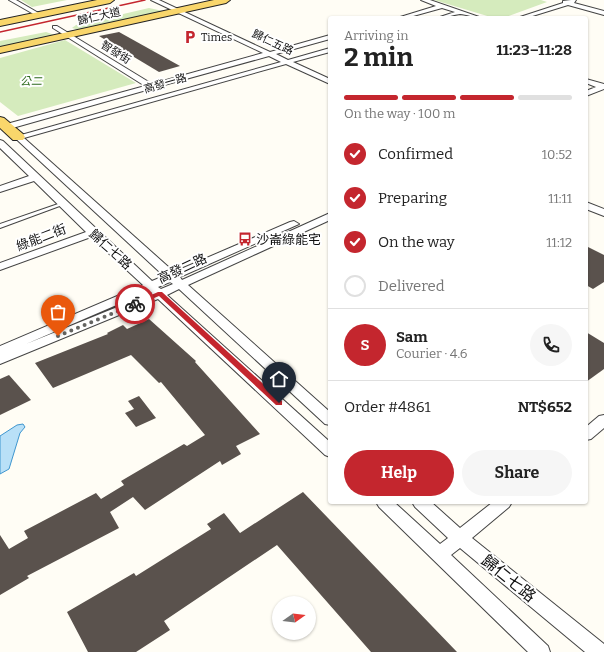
<!DOCTYPE html>
<html lang="en">
<head>
<meta charset="utf-8">
<style>
	:root { --surface:#fff; --page:#f6f6f6; --text:#222; --muted:#767676; --line:#e0e0e0; --accent:#c4262e }
	body { margin:0; font-family:Bitter,"Noto Sans TC",serif; background:var(--page); color:var(--text); height:100vh; display:flex; flex-direction:column; font-size:15px; white-space:nowrap }
	* { box-sizing:border-box; margin:0 }
	p { font-size:13px; color:var(--muted) }
	.icon { flex:none; width:22px; height:22px; fill:none; stroke:currentColor; stroke-width:2; stroke-linecap:round; stroke-linejoin:round }
	.map { position:relative; flex:1; overflow:hidden }
	.details { position:absolute; left:328px; top:16px; width:260px; height:488px; display:flex; flex-direction:column; background:var(--surface); border-radius:4px; box-shadow:0 1px 3px #0004 }
	.details>* { flex:none }
	.needle { width:26px; rotate:76deg }
	.tools { position:absolute; left:272px; top:596px; display:grid; gap:8px }
	.tools a { display:grid; place-items:center; width:44px; height:44px; border-radius:50%; background:var(--surface); box-shadow:0 1px 3px #0004; font-size:20px }
	.pin { position:absolute; display:grid; place-items:center; width:34px; height:34px; color:#fff; margin:-41px -17px; border-radius:50% 50% 50% 0; rotate:-45deg; box-shadow:0 0 4px #0007 }
	.pin .icon { rotate:45deg }
	.courier { position:absolute; display:grid; place-items:center; width:40px; height:40px; margin:-20px; border:3px solid #c4262e; border-radius:50%; background:#fff; color:#222; box-shadow:0 1px 5px #0007 }
	.overview em { font-style:normal; font-weight:700 }
	.overview div { display:flex; flex-direction:column-reverse }
	.overview { display:flex; align-items:center; justify-content:space-between; height:68px; padding:0 16px }
	h1 { font-size:26px; font-weight:700; line-height:30px }
	.bar { display:grid; grid-template-columns:repeat(4,1fr); gap:6px 4px; align-content:center; height:48px; padding:0 16px }
	.bar i { height:5px; border-radius:3px; background:var(--line) }
	.bar .active { background:var(--accent) }
	.bar p { grid-column:span 4 }
	.line { display:flex; align-items:center; gap:10px; padding:0 16px; border-top:1px solid var(--line) }
	.line div { flex:1 }
	.round { display:grid; place-items:center; flex:none; width:42px; height:42px; border-radius:21px; background:var(--page) }
	ol { padding:0 16px; list-style:none }
	li { display:flex; align-items:center; gap:12px; height:44px }
	li p { margin-inline-start:auto }
	li .icon { padding:4px; border-radius:50%; background:var(--accent); color:#fff; stroke-width:4 }
	li:last-child { color:var(--muted) }
	li i { width:22px; height:22px; border:2px solid var(--line); border-radius:50% }
	.button { display:flex; gap:8px; margin-top:auto; padding:8px 16px }
	.button a { flex:1; height:46px; border-radius:24px; background:var(--accent); color:#fff; font-size:16px; font-weight:700; line-height:46px; text-align:center }
	.button a+a { background:var(--page); color:var(--text) }
	.map>svg:first-child { display:block }
	.green { fill:#d5ebbd }
	.water { fill:#b9e0f7; stroke:#3f96cf }
	.building { fill:#5a524d }
	.lines { fill:none; stroke-linecap:round; stroke-linejoin:round }
	.service-casing { stroke:#444; stroke-width:2 }
	.minor-casing { stroke:#444; stroke-width:2 }
	.primary-casing { stroke:#222; stroke-width:2 }
	.service { fill:#fff; fill-rule:evenodd }
	.minor { fill:#fff; fill-rule:evenodd }
	.primary { fill:#f9d66b; fill-rule:evenodd }
	.rail { stroke:#c4262e; stroke-width:1.5 }
	.route { fill:#c4262e }
	.done { stroke:#646461; stroke-width:4; stroke-dasharray:0 7.2 }
	.labels { text-anchor:middle; stroke-width:4; stroke-linejoin:round; paint-order:stroke }
	.far-street-label { font-size:11px; fill:#111; stroke:#fff }
	.far-poi-label { font-size:11px; fill:#111; stroke:#fff; text-anchor:start }
	.far-park-label { font-size:11px; font-style:italic; fill:#2f6b1f; stroke:#fff }
	.street-label { font-size:13px; fill:#111; stroke:#fff }
	.poi-label { font-size:13px; fill:#111; stroke:#fff; text-anchor:start }
	.near-street-label { font-size:16px; fill:#111; stroke:#fff }
</style>
</head>
<body>
<div class="map">
<svg width="604" height="652" viewBox="0 0 604 652">
	<rect width="100%" height="100%" fill="#fffdf5"/>
	<g class="green">
		<polygon points="21,0 67,0 32,7"/>
		<polygon points="434,0 541,0 547,2 503,18 494,18"/>
		<polygon points="149,8 163,11 79,30 72,28 76,25"/>
		<polygon points="46,32 55,35 0,49 0,41"/>
		<polygon points="65,40 136,83 18,116 0,102 0,58"/>
	</g>
	<polygon class="water" points="23,424 25,427 20,433 9,469 0,474 0,436 17,425"/>
	<g class="building">
		<polygon points="119,32 180,66 159,72 99,36"/>
		<polygon points="586,246 604,255 604,282 593,289 586,285"/>
		<polygon points="149,319 196,361 195,362 260,434 236,446 241,454 222,465 220,461 145,510 133,497 110,512 119,528 27,576 29,578 0,595 0,535 9,549 28,538 24,531 96,493 101,499 124,485 121,481 184,444 187,446 205,435 161,382 159,383 131,355 53,388 35,363 108,334 107,333 123,325 127,329"/>
		<polygon points="586,332 604,343 604,369 586,382"/>
		<polygon points="9,375 31,400 0,415 0,379"/>
		<polygon points="139,396 156,418 136,427 125,413 134,409 128,401"/>
		<polygon points="303,492 457,652 371,652 277,545 164,621 170,630 136,652 88,652 67,612 134,573 136,576 211,529 207,524 224,513 240,533"/>
	</g>
	<g class="lines">
		<g class="service-casing">
			<polygon id="service" points="61,203 63,203 65,204 0,228 0,224"/>
		</g>
		<g class="minor-casing">
			<g id="minor">
				<polygon points="9,0 16,0 42,15 37,16"/>
				<path d="M151,0H159L270,52L330,35V39L276,54L288,60L330,48V52L293,62L330,79V84L286,64L24,138L174,272L290,222L294,221L299,224L180,277L182,280L330,213V220L188,285L330,412V425L325,424L179,289L167,295L330,442V457L325,455L158,299L0,364V346L143,285L91,237L0,270V263L86,232L34,181L0,192V186L29,176L0,148V140L3,141L152,281L164,276L14,137L281,62L269,56L157,87L158,91L150,89L9,129H3V125L145,86L53,28V26H57L152,84L263,53ZM170,282L173,284L161,289L158,287ZM149,291L152,293L26,344Z"/>
				<path d="M421,0H430L482,18C474,18 466,14 460,14C452,15 445,18 437,18L455,12L442,8L406,18H397L436,6Z"/>
				<polygon points="571,0 576,0 574,3 604,11 604,15 568,5 526,18 517,18 563,3 563,1"/>
				<polygon points="586,79 604,84 604,89 586,96 586,91 596,87 586,83"/>
				<polygon points="586,202 604,209 604,216 586,209"/>
				<polygon points="604,415 604,428 591,439 586,440 586,427 599,416"/>
				<polygon points="376,502 394,502 440,544 448,538 415,507 412,502 431,502 460,528 493,502 512,502 509,507 472,538 604,644 604,652 585,652 460,548 451,555 548,646 550,652 528,652 379,507"/>
			</g>
		</g>
		<g class="primary-casing">
			<g id="primary">
				<polygon points="97,0 114,0 110,3 0,26 0,20"/>
				<polygon points="214,0 230,0 226,3 0,53 0,47"/>
				<polygon points="0,117 4,118 23,134 25,137 23,140 13,140 0,128"/>
			</g>
		</g>
		<use href="#service" class="service"/>
		<use href="#minor" class="minor"/>
		<use href="#primary" class="primary"/>
		<polyline class="rail" points="0,32 145,0"/>
	</g>
	<polygon class="route" points="158,292 162,292 282,401 282,405 276,405 159,296 137,305 131,304"/>
	<g class="lines">
		<polyline class="done" points="58,336 135,304"/>
	</g>
	<defs>
		<g id="parking-bare" transform="scale(1.08)"><path d="M-3.5-5.5H1a3.5 3.5 0 0 1 0 7H-1V5.5H-3.5ZM-1-3.4V-.6H.8a1.4 1.4 0 0 0 0-2.8Z" fill="#c4262e" stroke="#fff" stroke-width="2.5" paint-order="stroke"/></g>
		<g id="bus-bare" transform="scale(1.08)"><path d="M-5-6H5V4H4V6H2V4H-2V6H-4V4H-5ZM-3.5-4V0h7V-4ZM-3.5 1.2v1.5H-2V1.2ZM2 1.2v1.5H3.5V1.2Z" fill="#c4262e" stroke="#fff" stroke-width="2.5" paint-order="stroke"/></g>
	</defs>
	<g fill-rule="evenodd">
		<use href="#parking-bare" x="190" y="37"/>
		<use href="#bus-bare" x="245" y="239"/>
	</g>
	<g class="labels">
		<g class="far-street-label">
			<text transform="translate(99 16) rotate(-13)" y="4">歸仁大道</text>
			<text transform="translate(273 42) rotate(25)" y="4">歸仁五路</text>
			<text transform="translate(116 52) rotate(32)" y="4">智發街</text>
			<text transform="translate(165 83) rotate(-16)" y="4">高發一路</text>
		</g>
		<g class="far-poi-label">
			<text x="201" y="41">Times</text>
		</g>
		<g class="far-park-label">
			<text x="31" y="85">公二</text>
		</g>
		<g class="street-label">
			<text transform="translate(41 237) rotate(-21)" y="5">綠能二街</text>
			<text transform="translate(111 249) rotate(42)" y="5">歸仁七路</text>
			<text transform="translate(182 268) rotate(-25)" y="5">高發二路</text>
		</g>
		<g class="poi-label">
			<text x="256" y="244">沙崙綠能宅</text>
		</g>
		<g class="near-street-label">
			<text transform="translate(509 578) rotate(39)" y="6">歸仁七路</text>
		</g>
	</g>
</svg>
<div class="tools">
<a><svg class="needle" viewBox="-14 -14 28 28"><path d="M0-13l5 13h-10z" fill="#e53935"/><path d="M0 13l5-13h-10z" fill="#767676"/></svg></a>
</div>
<div class="pin" style="left:58px;top:336px;background:#ea580c"><svg class="icon" aria-label="bag" viewBox="0 0 24 24"><path d="M5 8h14l-1 12H6zM9 8a3 3 0 0 1 6 0"/></svg></div>
<div class="pin" style="left:279px;top:403px;background:#1f2937"><svg class="icon" aria-label="home" viewBox="0 0 24 24"><path d="M3 11l9-7 9 7M6 9v11h12V9"/></svg></div>
<div class="courier" style="left:135px;top:304px"><svg class="icon" aria-label="bike" viewBox="0 0 24 24"><circle cx="6" cy="16" r="4"/><circle cx="18" cy="16" r="4"/><path d="M6 16l4-8h5l3 8M10 8l3 8H6M13 5h3"/></svg></div>
<section class="details">
<div class="overview"><div><h1>2 min</h1><p>Arriving in</p></div><em>11:23–11:28</em></div>
<div class="bar"><i class="active"></i><i class="active"></i><i class="active"></i><i></i><p>On the way · 100 m</p></div>
<ol>
<li><svg class="icon" aria-label="check" viewBox="0 0 24 24"><path d="M5 12l5 5 9-10"/></svg>Confirmed<p>10:52</p></li>
<li><svg class="icon" aria-label="check" viewBox="0 0 24 24"><path d="M5 12l5 5 9-10"/></svg>Preparing<p>11:11</p></li>
<li><svg class="icon" aria-label="check" viewBox="0 0 24 24"><path d="M5 12l5 5 9-10"/></svg>On the way<p>11:12</p></li>
<li><i></i>Delivered</li>
</ol>
<div class="line" style="height:72px"><b class="round" style="background:var(--accent);color:#fff">S</b><div><b>Sam</b><p>Courier · 4.6</p></div><a class="round"><svg class="icon" aria-label="phone" viewBox="0 0 24 24"><path d="M5 4h4l2 5-3 2q2 4 5 5l2-3 5 2v4C11 20 4 13 5 4z"/></svg></a></div>
<div class="line" style="height:52px"><div>Order #4861</div><b>NT$652</b></div>
<div class="button"><a>Help</a><a>Share</a></div>
</section>
</div>
</body>
</html>
